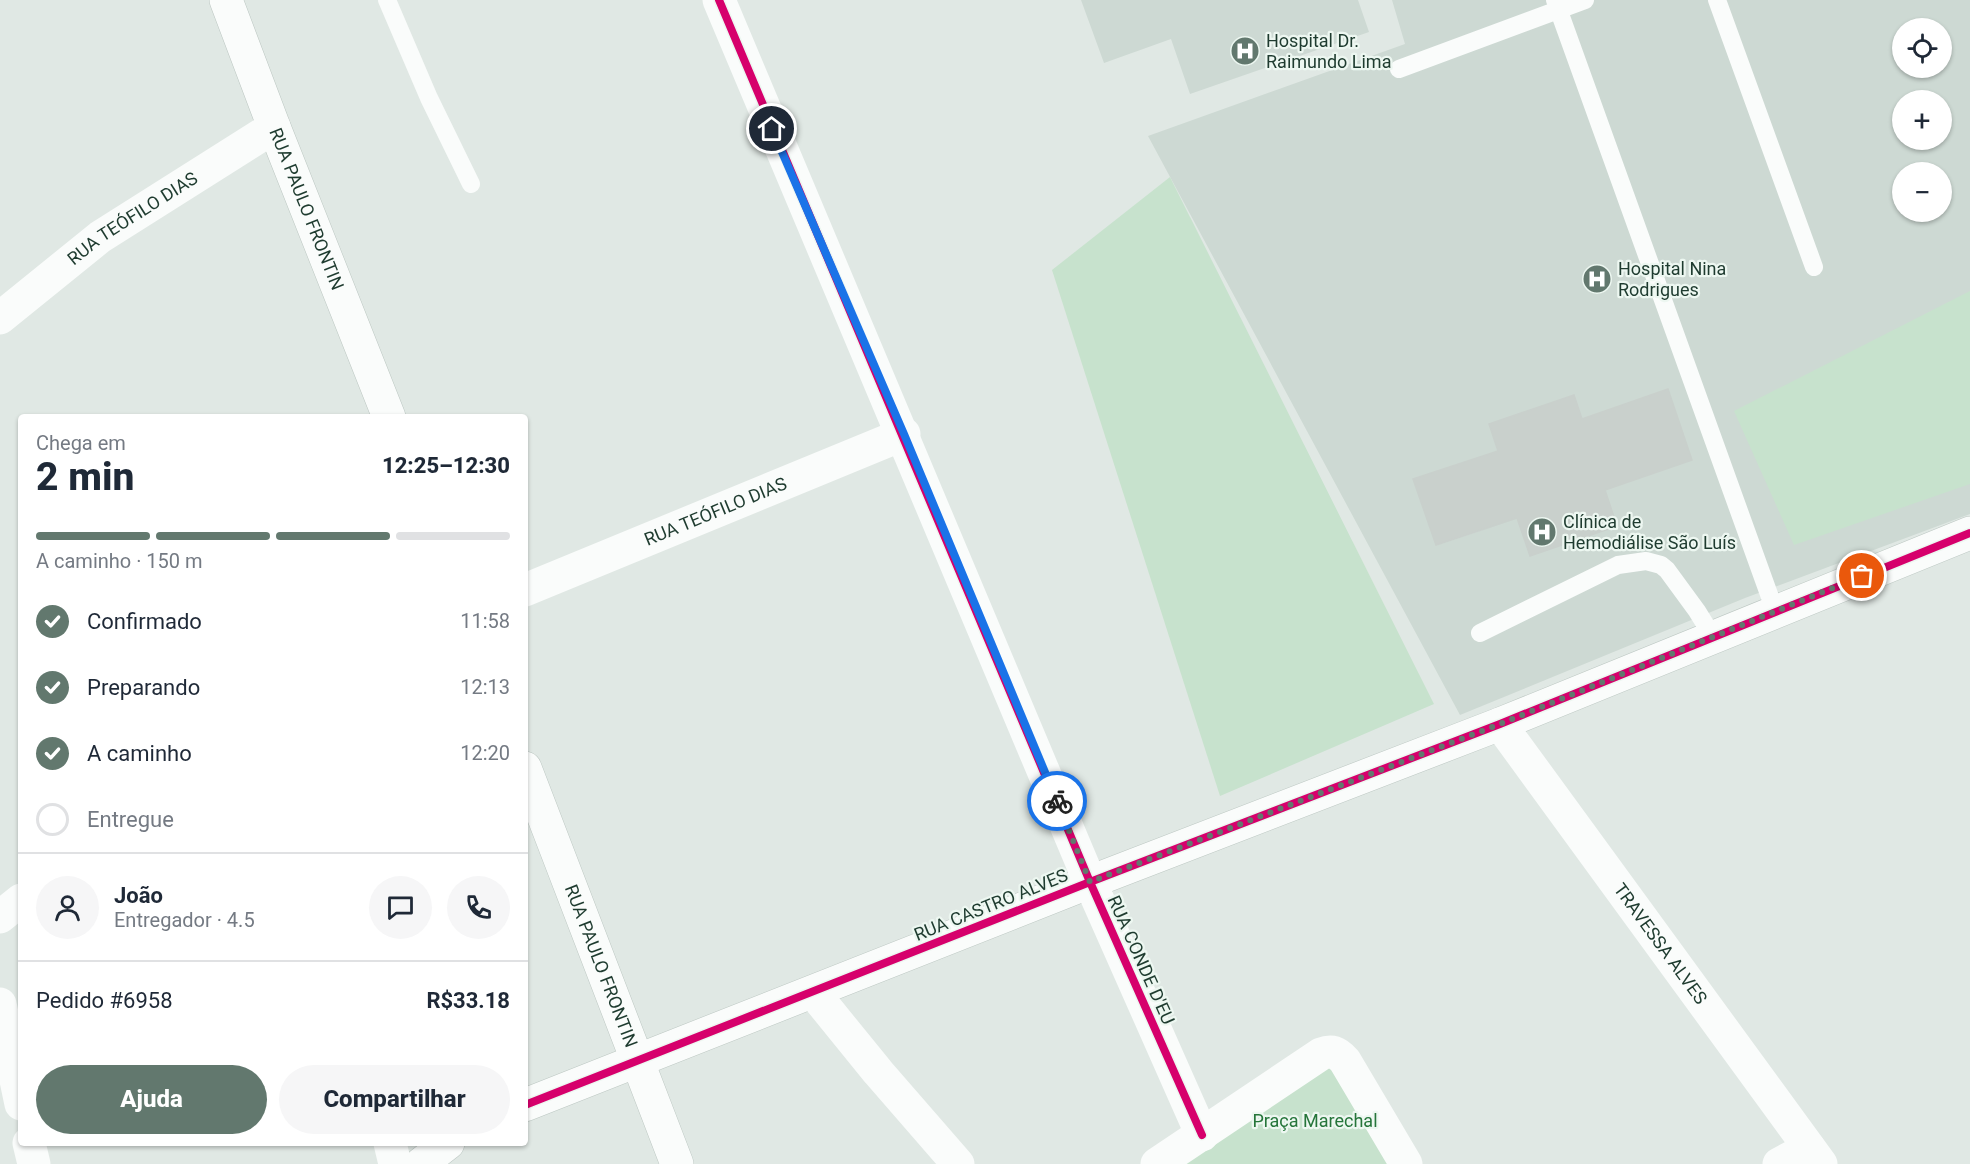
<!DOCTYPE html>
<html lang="pt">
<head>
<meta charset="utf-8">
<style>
	:root { --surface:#fff; --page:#f6f6f7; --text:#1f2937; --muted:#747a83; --line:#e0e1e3; --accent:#62786e }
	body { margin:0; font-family:Roboto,sans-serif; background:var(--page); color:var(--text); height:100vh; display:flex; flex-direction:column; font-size:22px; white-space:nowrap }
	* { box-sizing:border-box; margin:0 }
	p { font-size:20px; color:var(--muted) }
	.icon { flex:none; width:33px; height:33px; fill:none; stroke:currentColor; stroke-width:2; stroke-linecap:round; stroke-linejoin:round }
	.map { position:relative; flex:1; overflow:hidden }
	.side { position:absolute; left:18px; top:414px; width:510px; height:732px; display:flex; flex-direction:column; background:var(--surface); border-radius:6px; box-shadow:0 2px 4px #0004 }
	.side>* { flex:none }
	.fabs { position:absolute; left:1892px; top:18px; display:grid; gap:12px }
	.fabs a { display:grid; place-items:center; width:60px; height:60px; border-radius:50%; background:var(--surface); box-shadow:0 2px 4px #0004; font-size:30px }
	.pin { position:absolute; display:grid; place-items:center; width:51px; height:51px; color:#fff; margin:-26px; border:3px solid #fff; border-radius:50%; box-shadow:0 2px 6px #0007 }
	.courier { position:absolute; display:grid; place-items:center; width:60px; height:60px; margin:-30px; border:4px solid #1a73e8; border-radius:50%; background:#fff; color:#222; box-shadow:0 2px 8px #0007 }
	.headline em { font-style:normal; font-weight:800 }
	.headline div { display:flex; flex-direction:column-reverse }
	.headline { display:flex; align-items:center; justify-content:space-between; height:102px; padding:0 18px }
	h1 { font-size:39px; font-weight:800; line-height:45px }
	.bar { display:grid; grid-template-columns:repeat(4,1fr); gap:9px 6px; align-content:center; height:72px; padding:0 18px }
	.bar i { height:8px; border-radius:4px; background:var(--line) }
	.bar .current { background:var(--accent) }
	.bar p { grid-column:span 4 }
	.line { display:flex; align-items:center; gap:15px; padding:0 18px; border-top:2px solid var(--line) }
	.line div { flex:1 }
	.round { display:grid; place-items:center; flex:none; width:63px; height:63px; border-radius:32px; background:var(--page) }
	ol { padding:0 18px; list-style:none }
	li { display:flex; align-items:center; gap:18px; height:66px }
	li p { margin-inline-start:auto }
	li .icon { padding:6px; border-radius:50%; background:var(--accent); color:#fff; stroke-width:4 }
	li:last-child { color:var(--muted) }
	li i { width:33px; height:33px; border:3px solid var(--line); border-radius:50% }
	.button { display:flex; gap:12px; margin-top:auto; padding:12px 18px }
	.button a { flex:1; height:69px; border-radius:36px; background:var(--accent); color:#fff; font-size:24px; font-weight:800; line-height:69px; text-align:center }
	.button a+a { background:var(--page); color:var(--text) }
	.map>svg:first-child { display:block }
	.built { fill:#cdd9d3; fill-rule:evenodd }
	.green { fill:#c7e2cd }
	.building { fill:#c9d0cc; stroke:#c9d0cc; stroke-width:1.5 }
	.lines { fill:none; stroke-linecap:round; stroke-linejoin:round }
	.secondary-casing { stroke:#bcc7c2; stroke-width:34 }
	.lane { stroke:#fafcfb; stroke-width:18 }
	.street { stroke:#fafcfb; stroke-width:33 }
	.secondary { stroke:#fafcfb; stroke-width:33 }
	.cycleway-casing { stroke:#edf7f1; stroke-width:11 }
	.cycleway { stroke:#d6006c; stroke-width:8 }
	.done { stroke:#62786e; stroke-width:6; stroke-dasharray:0 10.8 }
	.route { stroke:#1a73e8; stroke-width:8 }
	.labels { text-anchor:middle; stroke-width:4.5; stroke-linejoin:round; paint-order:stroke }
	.poi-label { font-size:18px; fill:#1e3b2f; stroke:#edf7f1; text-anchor:start }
	.street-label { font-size:18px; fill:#1e3b2f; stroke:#edf7f1 }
	.park-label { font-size:18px; fill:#25753a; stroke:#edf7f1 }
</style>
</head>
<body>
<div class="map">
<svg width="1970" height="1164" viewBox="0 0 1970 1164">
	<rect width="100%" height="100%" fill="#e0e8e4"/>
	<g class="built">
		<polygon points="1081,0 1358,0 1369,32 1190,94 1171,39 1104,63"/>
		<path d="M1392,0H1970V514L1745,598L1460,715L1148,136L1405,44ZM1902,28H1941V68H1902ZM1902,100H1941V140H1902ZM1902,172H1941V212H1902Z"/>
	</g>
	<g class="green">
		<polygon points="1170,177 1434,704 1220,796 1052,270"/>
		<polygon points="1970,291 1970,484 1794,545 1734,411"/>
		<polygon points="1330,1062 1394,1164 1171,1164"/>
	</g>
	<polygon class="building" points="1668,389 1692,460 1605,490 1617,526 1530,556 1517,518 1436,545 1413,479 1498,451 1489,424 1574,395 1582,419"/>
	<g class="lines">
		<g class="secondary-casing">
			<g id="secondary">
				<path id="s4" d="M226,0L274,127L389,417"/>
				<path id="s5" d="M525,768L677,1164"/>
				<polyline points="525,1105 1090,882 1500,724 1970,533"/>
				<polyline points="421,1164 448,1143"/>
			</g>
		</g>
		<g class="lane">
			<polyline points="387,0 429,98 471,184"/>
			<polyline points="1555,0 1775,611"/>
			<polyline points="1717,0 1814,267"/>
			<polyline points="1399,69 1585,0"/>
			<polyline points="1480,633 1618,565 1646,561 1661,565 1667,570 1697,611 1713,637"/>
		</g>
		<g class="street">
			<polyline points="719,0 1090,882 1202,1135"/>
			<path id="s1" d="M0,318L100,237L274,127"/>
			<path id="s2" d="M525,590L904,434"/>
			<path id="s3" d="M1500,724L1821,1164"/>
			<polyline points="0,917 21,900"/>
			<polyline points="813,992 878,1072 958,1164"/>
			<polyline points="0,1004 21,1104"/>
			<polyline points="29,1143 34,1164"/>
			<polyline points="390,1143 395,1164"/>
			<path d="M1157,1164L1321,1054C1332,1050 1337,1052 1345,1061L1406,1164"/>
			<polyline points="1779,1164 1809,1148"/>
		</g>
		<use href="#secondary" class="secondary"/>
		<g class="cycleway-casing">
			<g id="cycleway">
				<polyline points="719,0 1090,882 1202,1135"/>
				<polyline points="525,1105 1090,882 1500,724 1970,533"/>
			</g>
		</g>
		<use href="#cycleway" class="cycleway"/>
	</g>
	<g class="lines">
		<polyline class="done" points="1057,801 1090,882 1500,724 1862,576"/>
		<polyline class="route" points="772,129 904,434 1057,801"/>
	</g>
	<defs>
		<g id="hospital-disc" transform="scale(1.5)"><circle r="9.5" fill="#62786e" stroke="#edf7f1"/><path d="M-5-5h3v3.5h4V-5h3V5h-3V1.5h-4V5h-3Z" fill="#fff"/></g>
	</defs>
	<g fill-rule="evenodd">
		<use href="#hospital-disc" x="1245" y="51"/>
		<use href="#hospital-disc" x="1597" y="279"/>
		<use href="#hospital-disc" x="1542" y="532"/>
	</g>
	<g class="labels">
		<g class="poi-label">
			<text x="1266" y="47">Hospital Dr.<tspan x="1266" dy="21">Raimundo Lima</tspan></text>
			<text x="1618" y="275">Hospital Nina<tspan x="1618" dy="21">Rodrigues</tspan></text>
			<text x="1563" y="528">Clínica de<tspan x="1563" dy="21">Hemodiálise São Luís</tspan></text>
		</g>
		<g class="street-label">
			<text dy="6" stroke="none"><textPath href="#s4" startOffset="224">RUA PAULO FRONTIN</textPath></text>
			<text dy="6" stroke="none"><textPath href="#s1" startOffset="166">RUA TEÓFILO DIAS</textPath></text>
			<text dy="6" stroke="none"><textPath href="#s2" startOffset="206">RUA TEÓFILO DIAS</textPath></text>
			<text transform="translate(991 905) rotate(-22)" y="6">RUA CASTRO ALVES</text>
			<text dy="6" stroke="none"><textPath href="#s3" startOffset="272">TRAVESSA ALVES</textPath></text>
			<text transform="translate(1141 960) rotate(66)" y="6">RUA CONDE D'EU</text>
			<text dy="6" stroke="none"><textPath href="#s5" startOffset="212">RUA PAULO FRONTIN</textPath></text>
		</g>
		<g class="park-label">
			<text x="1315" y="1127">Praça Marechal</text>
		</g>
	</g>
</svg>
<div class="fabs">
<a><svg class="icon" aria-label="locate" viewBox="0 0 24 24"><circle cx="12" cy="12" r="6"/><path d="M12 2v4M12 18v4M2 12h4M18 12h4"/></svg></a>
<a>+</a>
<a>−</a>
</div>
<div class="pin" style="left:1862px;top:576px;background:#ea580c"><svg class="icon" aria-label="bag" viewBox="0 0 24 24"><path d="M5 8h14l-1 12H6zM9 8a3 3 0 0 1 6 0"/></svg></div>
<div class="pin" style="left:772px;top:129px;background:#1f2937"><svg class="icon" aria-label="home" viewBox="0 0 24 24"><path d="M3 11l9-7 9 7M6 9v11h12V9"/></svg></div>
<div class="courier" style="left:1057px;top:801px"><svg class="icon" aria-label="bike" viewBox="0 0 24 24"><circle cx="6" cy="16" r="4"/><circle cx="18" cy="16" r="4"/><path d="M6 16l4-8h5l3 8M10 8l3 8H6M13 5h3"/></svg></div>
<section class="side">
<div class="headline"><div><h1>2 min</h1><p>Chega em</p></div><em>12:25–12:30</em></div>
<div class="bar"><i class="current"></i><i class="current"></i><i class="current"></i><i></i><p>A caminho · 150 m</p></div>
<ol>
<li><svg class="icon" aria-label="check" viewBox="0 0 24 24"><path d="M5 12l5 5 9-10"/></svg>Confirmado<p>11:58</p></li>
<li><svg class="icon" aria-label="check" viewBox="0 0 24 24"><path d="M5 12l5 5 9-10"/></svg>Preparando<p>12:13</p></li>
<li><svg class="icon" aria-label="check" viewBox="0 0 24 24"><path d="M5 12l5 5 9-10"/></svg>A caminho<p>12:20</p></li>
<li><i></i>Entregue</li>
</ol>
<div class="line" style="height:108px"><a class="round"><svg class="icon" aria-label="person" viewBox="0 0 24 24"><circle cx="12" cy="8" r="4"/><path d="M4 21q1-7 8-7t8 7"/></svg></a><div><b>João</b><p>Entregador · 4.5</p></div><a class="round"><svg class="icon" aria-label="chat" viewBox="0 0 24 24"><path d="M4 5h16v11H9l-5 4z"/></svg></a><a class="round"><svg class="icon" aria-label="phone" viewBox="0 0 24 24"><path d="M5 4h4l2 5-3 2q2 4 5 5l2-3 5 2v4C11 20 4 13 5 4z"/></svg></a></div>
<div class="line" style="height:78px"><div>Pedido #6958</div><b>R$33.18</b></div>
<div class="button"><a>Ajuda</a><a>Compartilhar</a></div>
</section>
</div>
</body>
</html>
